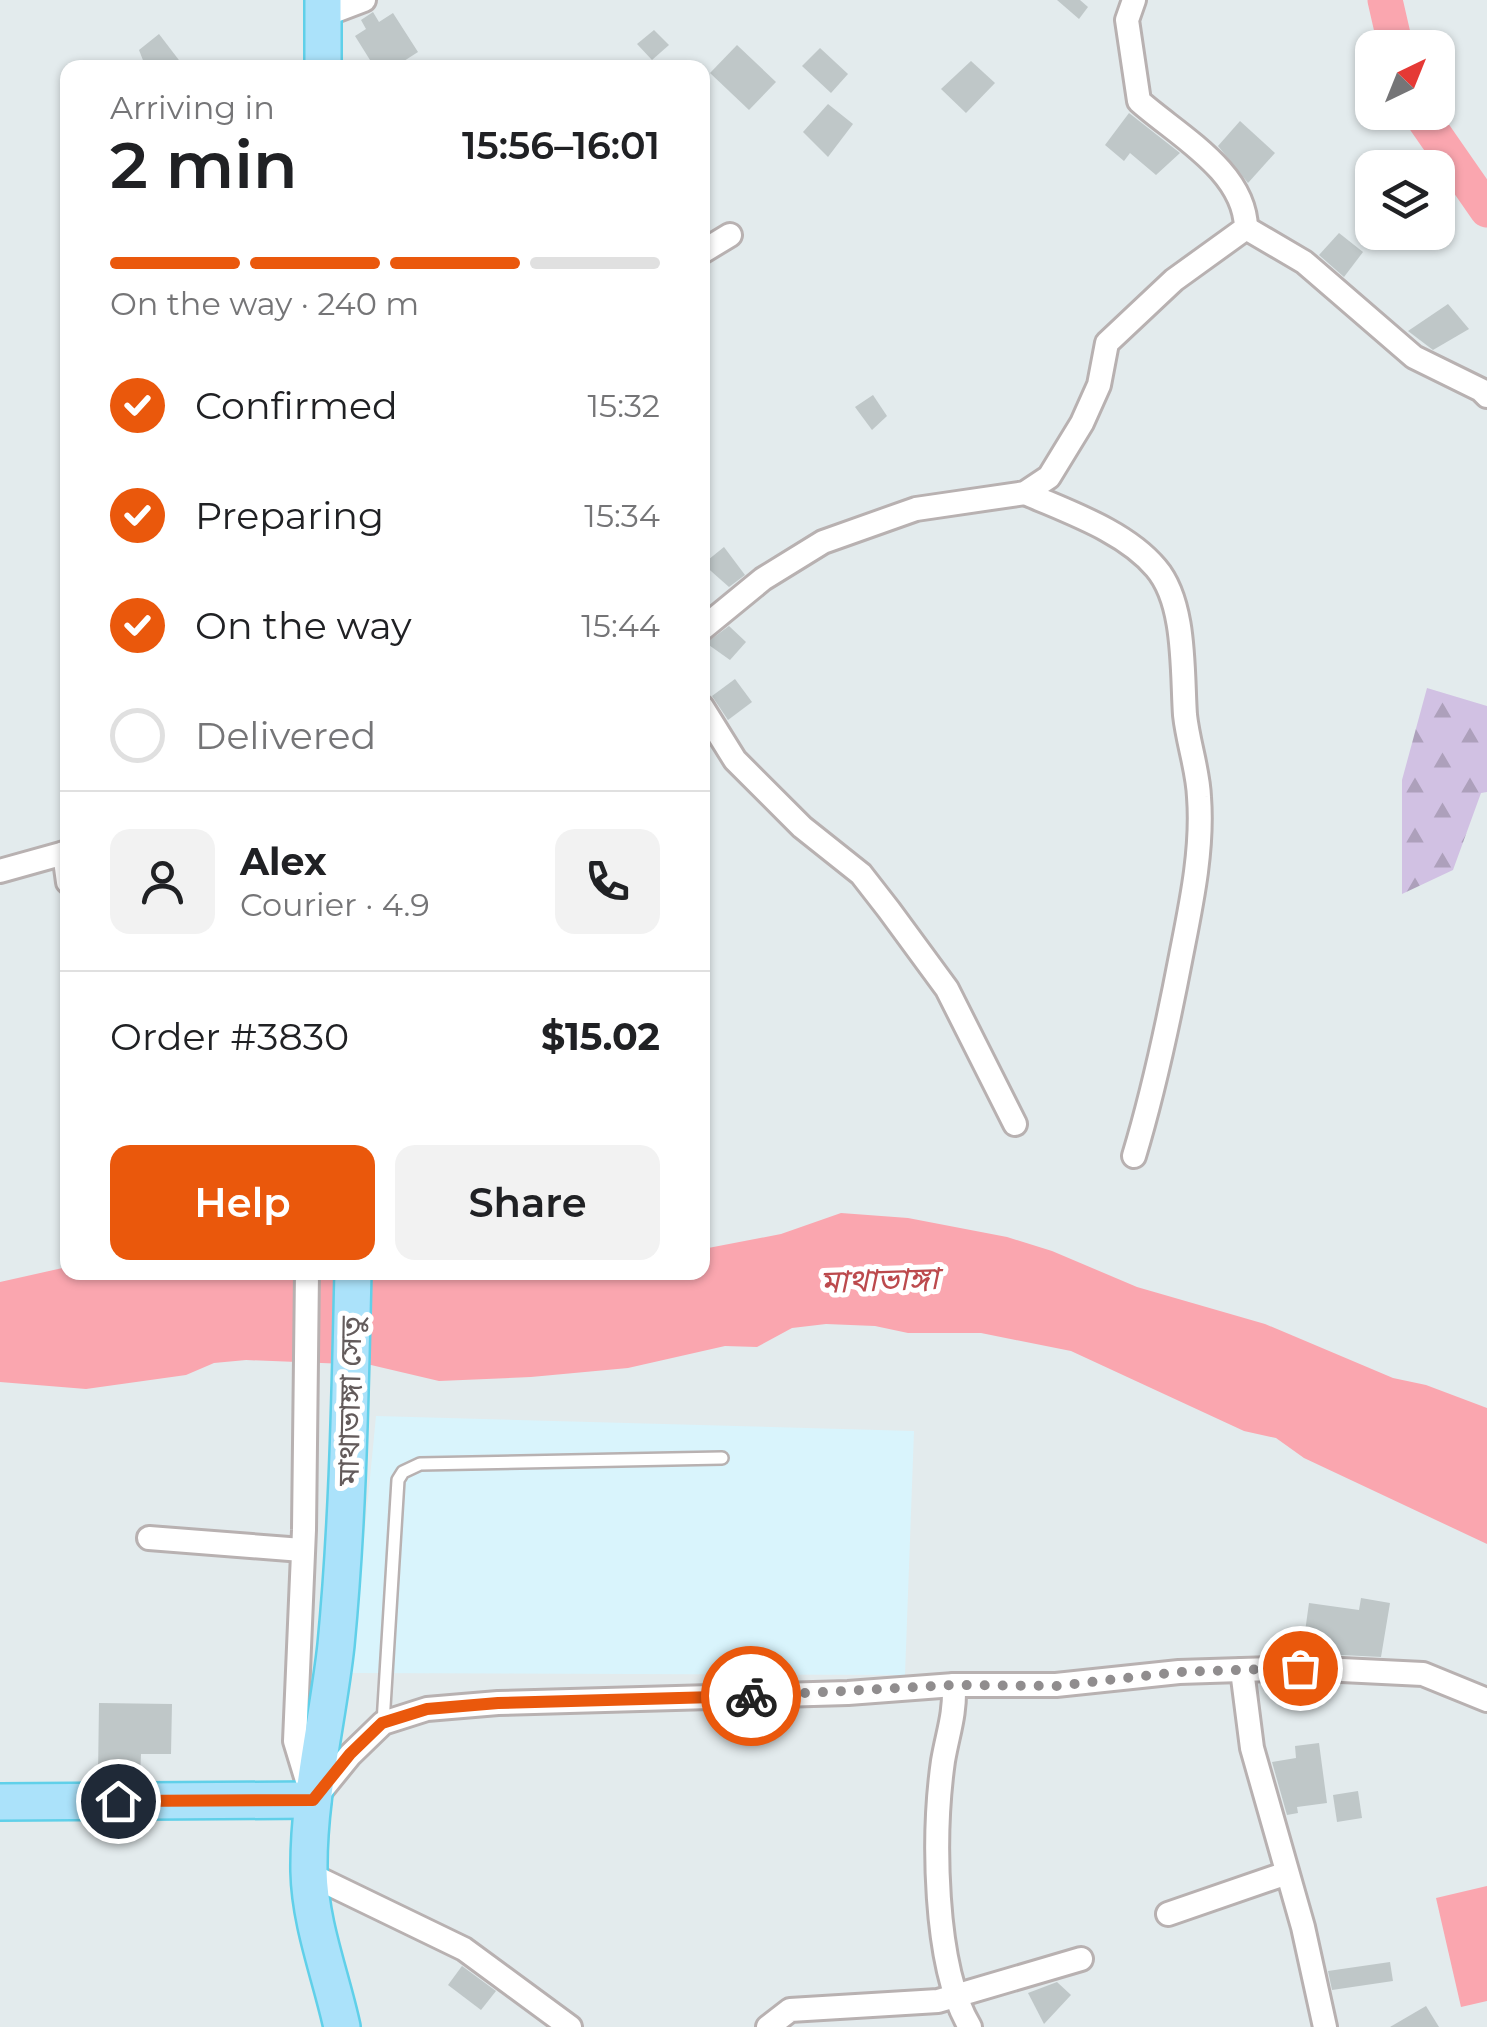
<!DOCTYPE html>
<html lang="en">
<head>
<meta charset="utf-8">
<style>
	:root { --surface:#fff; --page:#f2f2f2; --text:#202124; --muted:#757577; --line:#e0e0e0; --accent:#ea580c }
	body { margin:0; font-family:Montserrat,"Noto Sans Bengali",sans-serif; background:var(--page); color:var(--text); height:100vh; display:flex; flex-direction:column; font-size:38px; white-space:nowrap }
	* { box-sizing:border-box; margin:0 }
	p { font-size:32px; color:var(--muted) }
	.icon { flex:none; width:55px; height:55px; fill:none; stroke:currentColor; stroke-width:2; stroke-linecap:round; stroke-linejoin:round }
	.map { position:relative; flex:1; overflow:hidden }
	.details { position:absolute; left:60px; top:60px; width:650px; height:1220px; display:flex; flex-direction:column; background:var(--surface); border-radius:20px; box-shadow:0 2px 8px #0004 }
	.details>* { flex:none }
	.needle { width:65px; rotate:43deg }
	.controls { position:absolute; left:1355px; top:30px; display:grid; gap:20px }
	.controls a { display:grid; place-items:center; width:100px; height:100px; border-radius:20px; background:var(--surface); box-shadow:0 2px 8px #0004; font-size:50px }
	.pin { position:absolute; display:grid; place-items:center; width:85px; height:85px; color:#fff; margin:-42px; border:5px solid #fff; border-radius:50%; box-shadow:0 2px 10px #0007 }
	.courier { position:absolute; display:grid; place-items:center; width:100px; height:100px; margin:-50px; border:8px solid #ea580c; border-radius:50%; background:#fff; color:#222; box-shadow:0 2px 12px #0007 }
	.headline em { font-style:normal; font-weight:600 }
	.headline div { display:flex; flex-direction:column-reverse }
	.headline { display:flex; align-items:center; justify-content:space-between; height:170px; padding:0 50px }
	h1 { font-size:65px; font-weight:600; line-height:75px }
	.bar { display:grid; grid-template-columns:repeat(4,1fr); gap:15px 10px; align-content:center; height:120px; padding:0 50px }
	.bar i { height:12px; border-radius:8px; background:var(--line) }
	.bar .active { background:var(--accent) }
	.bar p { grid-column:span 4 }
	.line { display:flex; align-items:center; gap:25px; padding:0 50px; border-top:2px solid var(--line) }
	.line div { flex:1 }
	.round { display:grid; place-items:center; flex:none; width:105px; height:105px; border-radius:20px; background:var(--page) }
	ol { padding:0 50px; list-style:none }
	li { display:flex; align-items:center; gap:30px; height:110px }
	li p { margin-inline-start:auto }
	li .icon { padding:10px; border-radius:50%; background:var(--accent); color:#fff; stroke-width:4 }
	li:last-child { color:var(--muted) }
	li i { width:55px; height:55px; border:5px solid var(--line); border-radius:50% }
	.button { display:flex; gap:20px; margin-top:auto; padding:20px 50px }
	.button a { flex:1; height:115px; border-radius:20px; background:var(--accent); color:#fff; font-size:40px; font-weight:600; line-height:115px; text-align:center }
	.button a+a { background:var(--page); color:var(--text) }
	.map>svg:first-child { display:block }
	.commercial { fill:#d9f4fc }
	.forest { fill:url(#forest-firs) }
	.water { fill:#faa6af }
	.lines { fill:none; stroke-linecap:round; stroke-linejoin:round }
	.river { stroke:#faa6af; stroke-width:35 }
	.building { fill:#bfc7c8 }
	.service-casing { stroke:#b8b1b1; stroke-width:16 }
	.minor-casing { stroke:#b8b1b1; stroke-width:28 }
	.primary-casing { stroke:#60d0e9; stroke-width:40 }
	.service { stroke:#fff; stroke-width:11 }
	.minor { stroke:#fff; stroke-width:22 }
	.primary { stroke:#abe2fa; stroke-width:35 }
	.done { stroke:#908d8e; stroke-width:10; stroke-dasharray:0 18 }
	.route { stroke:#ea580c; stroke-width:12 }
	.labels { text-anchor:middle; stroke-width:10; stroke-linejoin:round; paint-order:stroke }
	.street-label { font-size:30px; fill:#635b5b; stroke:#fff }
	.water-label { font-size:32px; font-style:italic; fill:#bc4a4d; stroke:#fff }
</style>
</head>
<body>
<div class="map">
<svg width="1487" height="2027" viewBox="0 0 1487 2027">
	<defs>
		<pattern id="forest-firs" width="22" height="20" patternUnits="userSpaceOnUse" patternTransform="scale(2.5)"><rect width="22" height="20" fill="#d1c1e3"/><path d="M5 1l3.5 6h-7zM16 11l3.5 6h-7z" fill="#ada0bb"/></pattern>
	</defs>
	<rect width="100%" height="100%" fill="#e3ebed"/>
	<polygon class="commercial" points="376,1416 914,1431 905,1675 351,1673"/>
	<polygon class="forest" points="1427,688 1487,706 1487,792 1481,793 1453,870 1402,894 1402,780"/>
	<g class="water">
		<polygon points="841,1213 908,1218 1007,1237 1052,1251 1137,1287 1265,1324 1393,1378 1426,1385 1487,1408 1487,1544 1304,1458 1276,1438 1244,1431 1071,1351 981,1333 908,1333 875,1326 826,1324 792,1328 757,1347 725,1346 628,1368 531,1377 439,1381 371,1365 246,1360 214,1363 186,1375 86,1389 0,1382 0,1282 67,1267 68,1272 702,1272 703,1249 781,1234"/>
		<polygon points="1487,1886 1487,2001 1461,2007 1436,1898"/>
	</g>
	<g class="lines">
		<g class="river">
			<polyline points="1385,0 1396,48"/>
			<polyline points="1419,112 1487,210"/>
		</g>
	</g>
	<g class="building">
		<polygon points="1057,0 1080,0 1088,7 1079,19"/>
		<polygon points="373,12 379,22 393,13 418,52 393,68 375,68 355,36 366,29 361,20"/>
		<polygon points="654,30 669,45 652,60 637,44"/>
		<polygon points="159,34 185,68 146,68 139,50"/>
		<polygon points="737,45 776,82 749,110 710,73"/>
		<polygon points="820,48 848,74 831,93 802,66"/>
		<polygon points="971,61 995,83 966,113 941,89"/>
		<polygon points="828,104 853,124 828,157 803,132"/>
		<polygon points="1129,113 1180,153 1156,175 1130,153 1124,161 1105,145"/>
		<polygon points="1240,121 1275,153 1248,183 1218,146"/>
		<polygon points="1339,233 1363,252 1344,277 1319,255"/>
		<polygon points="1448,304 1469,329 1433,350 1408,331"/>
		<polygon points="873,395 887,416 872,430 855,407"/>
		<polygon points="724,547 745,575 729,587 703,564"/>
		<polygon points="729,626 746,642 730,660 706,643"/>
		<polygon points="735,679 752,702 728,720 712,696"/>
		<polygon points="1361,1598 1390,1603 1381,1657 1302,1653 1309,1603 1359,1610"/>
		<polygon points="99,1703 172,1704 171,1754 141,1754 140,1776 98,1775"/>
		<polygon points="1319,1743 1327,1803 1297,1807 1298,1813 1287,1815 1272,1762 1296,1758 1295,1746"/>
		<polygon points="1358,1791 1362,1818 1337,1822 1333,1795"/>
		<polygon points="1390,1962 1393,1981 1332,1990 1328,1971"/>
		<polygon points="462,1966 496,1991 481,2010 448,1985"/>
		<polygon points="1057,1982 1071,1995 1044,2024 1028,1993"/>
		<polygon points="1426,2006 1439,2027 1390,2027"/>
	</g>
	<g class="lines">
		<g class="service-casing">
			<polyline id="service" points="383,1723 398,1480 403,1472 420,1464 722,1458"/>
		</g>
		<g class="minor-casing">
			<g id="minor">
				<polyline points="322,16 364,0"/>
				<polyline points="1246,228 1304,262 1414,357 1481,390 1487,396"/>
				<polyline points="702,252 730,235"/>
				<path d="M1025,493C1068,512 1125,531 1156,568C1186,603 1182,671 1185,715C1188,743 1198,770 1199,797C1203,850 1191,905 1181,956C1168,1024 1154,1090 1134,1156"/>
				<path d="M702,629L763,579L823,542L916,509L1025,493L1049,477L1082,423L1099,385L1107,343L1174,280L1246,228C1245,171 1177,135 1139,101L1127,20L1134,0"/>
				<polyline points="702,707 735,760 802,827 861,874 889,910 947,989 1015,1124"/>
				<polyline points="64,853 68,882"/>
				<polyline points="0,871 68,852"/>
				<polyline points="307,1272 304,1530 295,1741 309,1787"/>
				<polyline points="149,1538 302,1550"/>
				<polyline points="1242,1670 1252,1748 1303,1927 1325,2027"/>
				<path d="M954,1685C955,1716 948,1732 943,1761C933,1832 933,1966 970,2027"/>
				<polyline points="315,1798 350,1755 383,1723 427,1709 498,1703 848,1693 954,1685 1056,1685 1179,1672 1301,1668 1423,1674 1487,1700"/>
				<polyline points="309,1874 464,1949 570,2027"/>
				<polyline points="1168,1914 1287,1873"/>
				<polyline points="768,2027 790,2010 938,2001 1081,1959"/>
			</g>
		</g>
		<g class="primary-casing">
			<g id="primary">
				<polyline points="323,0 323,68"/>
				<polyline points="0,1802 313,1800"/>
				<path d="M342,2027C331,1976 310,1924 309,1871C308,1795 328,1720 336,1645C348,1521 350,1397 353,1272"/>
			</g>
		</g>
		<use href="#service" class="service"/>
		<use href="#minor" class="minor"/>
		<use href="#primary" class="primary"/>
	</g>
	<g class="lines">
		<polyline class="done" points="751,1696 954,1685 1056,1686 1179,1672 1300,1668"/>
		<polyline class="route" points="118,1801 313,1800 350,1754 382,1723 427,1709 498,1703 751,1696"/>
	</g>
	<g class="labels">
		<g class="street-label">
			<text transform="translate(350 1401) rotate(-89)" y="10">মাথাভাঙ্গা সেতু</text>
		</g>
		<g class="water-label">
			<text transform="translate(879 1280) rotate(-2)" y="11">মাথাভাঙ্গা</text>
		</g>
	</g>
</svg>
<div class="controls">
<a><svg class="needle" viewBox="-14 -14 28 28"><path d="M0-13l5 13h-10z" fill="#e53935"/><path d="M0 13l5-13h-10z" fill="#757577"/></svg></a>
<a><svg class="icon" aria-label="layers" viewBox="0 0 24 24"><path d="M12 4l9 5-9 5-9-5zM3 14l9 5 9-5"/></svg></a>
</div>
<div class="pin" style="left:1300px;top:1668px;background:#ea580c"><svg class="icon" aria-label="bag" viewBox="0 0 24 24"><path d="M5 8h14l-1 12H6zM9 8a3 3 0 0 1 6 0"/></svg></div>
<div class="pin" style="left:118px;top:1801px;background:#1f2937"><svg class="icon" aria-label="home" viewBox="0 0 24 24"><path d="M3 11l9-7 9 7M6 9v11h12V9"/></svg></div>
<div class="courier" style="left:751px;top:1696px"><svg class="icon" aria-label="bike" viewBox="0 0 24 24"><circle cx="6" cy="16" r="4"/><circle cx="18" cy="16" r="4"/><path d="M6 16l4-8h5l3 8M10 8l3 8H6M13 5h3"/></svg></div>
<section class="details">
<div class="headline"><div><h1>2 min</h1><p>Arriving in</p></div><em>15:56–16:01</em></div>
<div class="bar"><i class="active"></i><i class="active"></i><i class="active"></i><i></i><p>On the way · 240 m</p></div>
<ol>
<li><svg class="icon" aria-label="check" viewBox="0 0 24 24"><path d="M5 12l5 5 9-10"/></svg>Confirmed<p>15:32</p></li>
<li><svg class="icon" aria-label="check" viewBox="0 0 24 24"><path d="M5 12l5 5 9-10"/></svg>Preparing<p>15:34</p></li>
<li><svg class="icon" aria-label="check" viewBox="0 0 24 24"><path d="M5 12l5 5 9-10"/></svg>On the way<p>15:44</p></li>
<li><i></i>Delivered</li>
</ol>
<div class="line" style="height:180px"><a class="round"><svg class="icon" aria-label="person" viewBox="0 0 24 24"><circle cx="12" cy="8" r="4"/><path d="M4 21q1-7 8-7t8 7"/></svg></a><div><b>Alex</b><p>Courier · 4.9</p></div><a class="round"><svg class="icon" aria-label="phone" viewBox="0 0 24 24"><path d="M5 4h4l2 5-3 2q2 4 5 5l2-3 5 2v4C11 20 4 13 5 4z"/></svg></a></div>
<div class="line" style="height:130px"><div>Order #3830</div><b>$15.02</b></div>
<div class="button"><a>Help</a><a>Share</a></div>
</section>
</div>
</body>
</html>
